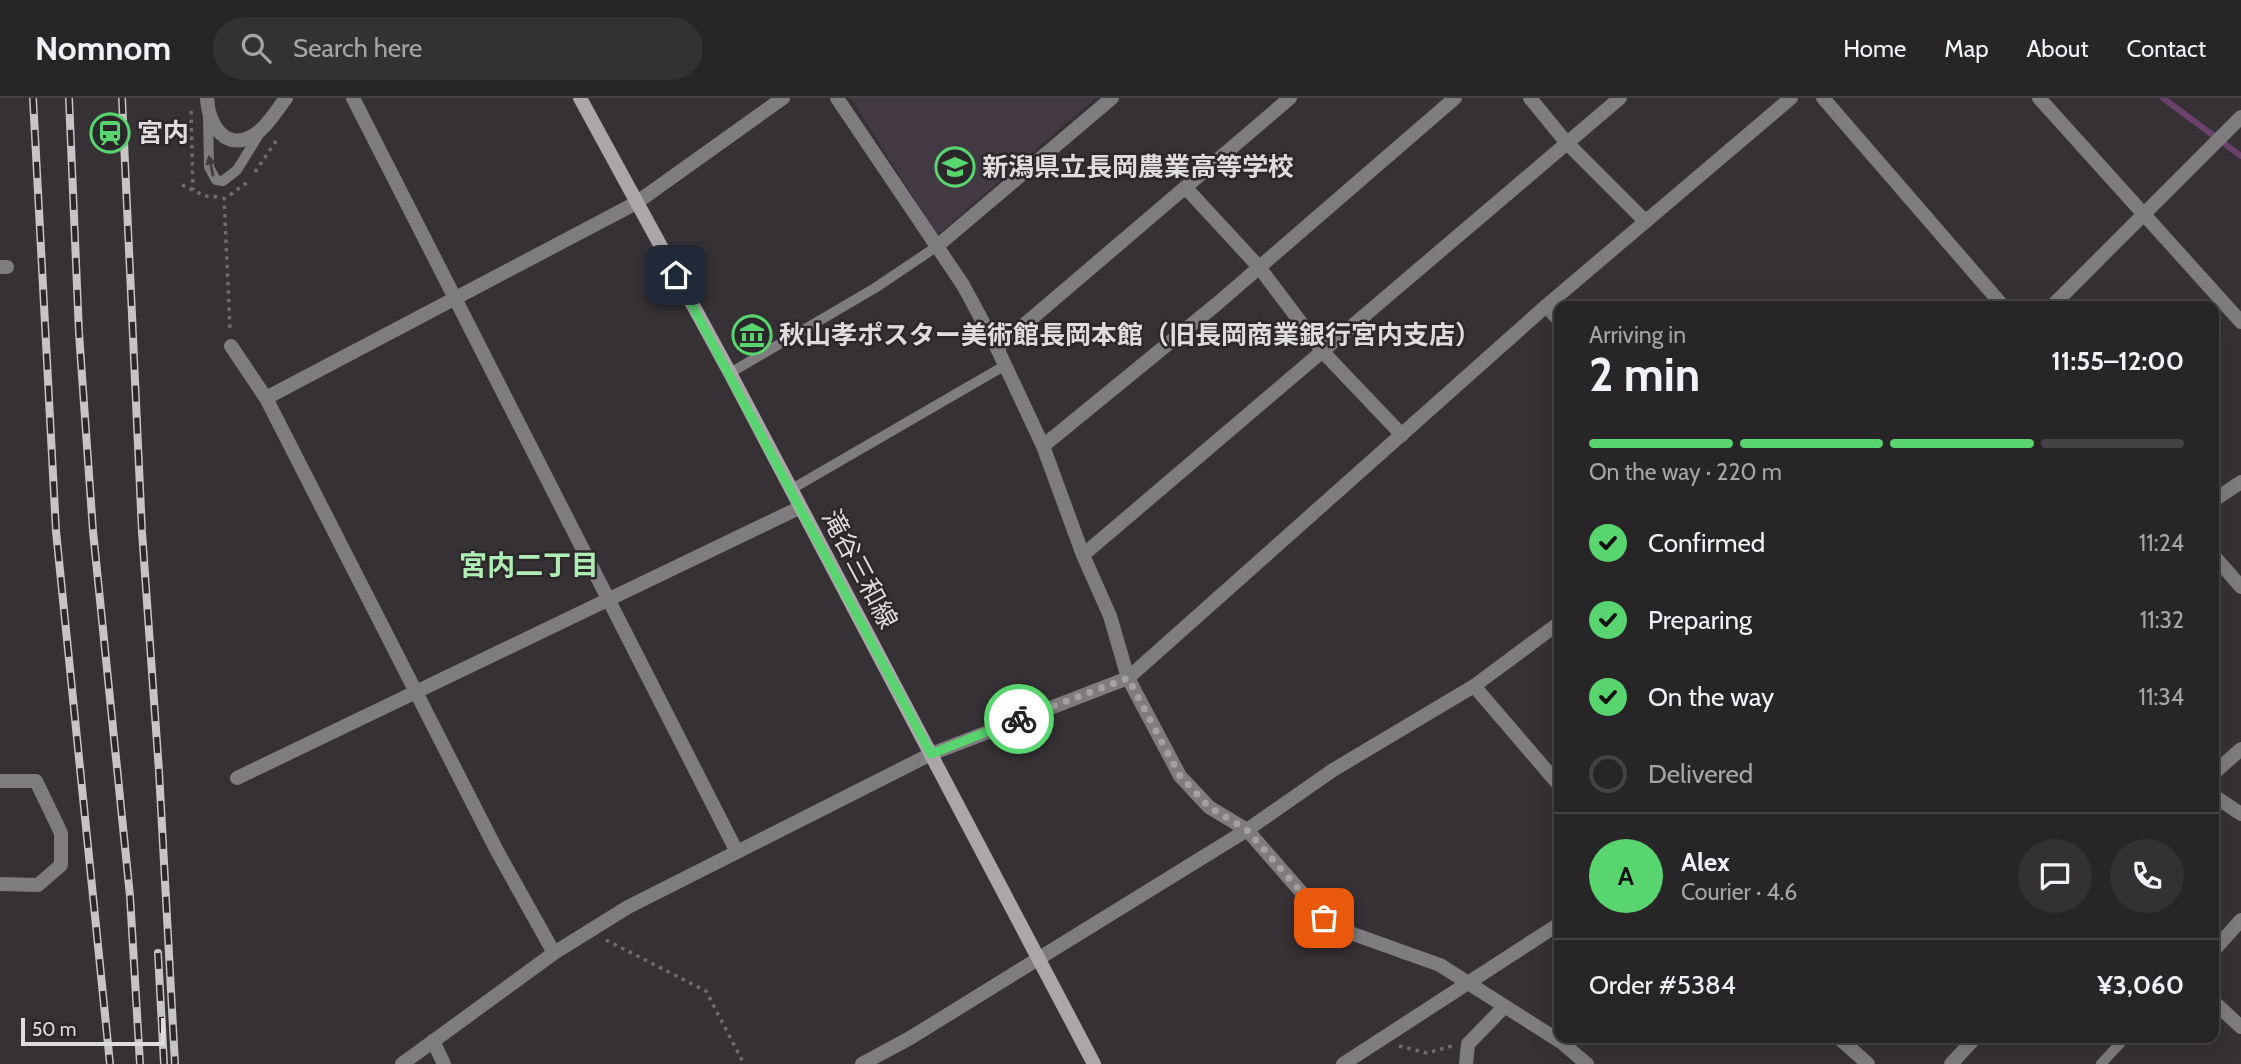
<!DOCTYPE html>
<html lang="en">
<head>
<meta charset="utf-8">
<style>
	:root { --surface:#282528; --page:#343134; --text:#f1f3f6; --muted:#a5a5a8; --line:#444245; --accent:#59d56f }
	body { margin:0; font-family:Cabin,"Noto Sans JP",sans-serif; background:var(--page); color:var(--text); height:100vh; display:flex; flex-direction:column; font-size:26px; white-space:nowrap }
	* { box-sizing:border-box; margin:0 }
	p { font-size:23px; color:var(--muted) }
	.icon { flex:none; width:38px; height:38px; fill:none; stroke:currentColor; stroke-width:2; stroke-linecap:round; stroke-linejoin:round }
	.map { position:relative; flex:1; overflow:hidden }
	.drawer { position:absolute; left:1554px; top:203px; width:665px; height:742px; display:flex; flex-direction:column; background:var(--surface); border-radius:14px; box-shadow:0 7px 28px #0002,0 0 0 2px var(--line) }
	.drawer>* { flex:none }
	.scale { position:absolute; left:21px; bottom:18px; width:144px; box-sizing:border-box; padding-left:7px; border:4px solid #dfdcdf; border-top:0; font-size:19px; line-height:24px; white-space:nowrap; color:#dfdcdf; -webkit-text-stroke:5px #2c272b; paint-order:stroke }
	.pin { position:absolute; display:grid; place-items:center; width:60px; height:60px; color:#fff; margin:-30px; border-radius:14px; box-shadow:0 4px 10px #0006 }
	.courier { position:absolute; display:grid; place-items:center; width:70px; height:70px; margin:-35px; border:5px solid #59d56f; border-radius:50%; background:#fff; color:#222; box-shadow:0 2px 9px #0007 }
	.summary em { font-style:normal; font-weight:700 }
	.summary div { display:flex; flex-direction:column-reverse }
	.summary { display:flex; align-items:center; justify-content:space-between; height:119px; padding:0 35px }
	h1 { font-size:46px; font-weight:700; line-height:52px }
	.bar { display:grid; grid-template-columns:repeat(4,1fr); gap:10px 7px; align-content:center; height:84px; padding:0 35px }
	.bar i { height:9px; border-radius:5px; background:var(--line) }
	.bar .selected { background:var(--accent) }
	.bar p { grid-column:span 4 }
	.line { display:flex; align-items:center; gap:18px; padding:0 35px; border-top:2px solid var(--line) }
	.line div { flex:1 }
	.round { display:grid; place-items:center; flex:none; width:74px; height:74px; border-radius:37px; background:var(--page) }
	ol { padding:0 35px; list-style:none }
	li { display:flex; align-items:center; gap:21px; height:77px }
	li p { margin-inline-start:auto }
	li .icon { padding:7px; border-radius:50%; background:var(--accent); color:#111; stroke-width:4 }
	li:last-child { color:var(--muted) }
	li i { width:38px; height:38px; border:4px solid var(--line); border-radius:50% }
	header { display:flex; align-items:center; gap:42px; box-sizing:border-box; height:98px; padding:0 35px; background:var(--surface); border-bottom:2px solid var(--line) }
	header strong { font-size:33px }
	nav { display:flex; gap:38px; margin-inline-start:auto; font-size:24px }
	.search { width:490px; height:63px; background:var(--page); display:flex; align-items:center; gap:18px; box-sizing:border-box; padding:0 24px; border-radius:38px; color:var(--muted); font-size:26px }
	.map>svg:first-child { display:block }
	.built { fill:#433942 }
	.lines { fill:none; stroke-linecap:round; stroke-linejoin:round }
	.stream { stroke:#6c426c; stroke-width:6 }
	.path { stroke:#6f6b6f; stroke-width:3.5; stroke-dasharray:3.5 5; stroke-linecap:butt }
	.lane { stroke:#7f7c7f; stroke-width:10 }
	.street { stroke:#7f7c7f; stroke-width:14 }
	.secondary { stroke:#aaa6aa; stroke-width:14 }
	.rail-casing { stroke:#c7c4c7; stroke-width:8 }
	.rail { stroke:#2c272b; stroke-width:5; stroke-dasharray:16; stroke-linecap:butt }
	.oneway { fill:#413c40 }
	.done { stroke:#a4a0a4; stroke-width:7; stroke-dasharray:0 12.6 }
	.route { stroke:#59d56f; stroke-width:9 }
	.labels { text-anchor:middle; stroke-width:5; stroke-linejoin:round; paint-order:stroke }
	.poi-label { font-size:26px; font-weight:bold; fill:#dfdcdf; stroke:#2c272b; text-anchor:start }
	.street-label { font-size:26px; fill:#dfdcdf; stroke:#2c272b }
	.neighbourhood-label { font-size:28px; font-weight:bold; fill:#aeedb4; stroke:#2c272b }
</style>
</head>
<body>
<header>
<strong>Nomnom</strong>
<div class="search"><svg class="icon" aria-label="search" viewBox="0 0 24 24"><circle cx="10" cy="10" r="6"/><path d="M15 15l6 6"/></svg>Search here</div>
<nav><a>Home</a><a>Map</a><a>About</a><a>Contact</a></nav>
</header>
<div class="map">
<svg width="2241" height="966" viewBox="0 0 2241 966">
	<rect width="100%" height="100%" fill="#363135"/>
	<polygon class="built" points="851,0 1095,0 937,137"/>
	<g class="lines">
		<polyline class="stream" points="2163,0 2241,58"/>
		<g class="path">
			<polyline points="191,13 193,92"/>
			<polyline points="255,74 278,40"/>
			<polyline points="182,87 205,98 219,99"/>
			<polyline points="230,97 249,83"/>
			<polyline points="224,99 230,232"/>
			<polyline points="606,842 706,893 744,966"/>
			<polyline points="1399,948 1427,955 1452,948"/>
		</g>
		<g class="lane">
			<polyline points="208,17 209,69 216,82 223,83 237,72 261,33"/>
			<polyline points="730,275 875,190 936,149"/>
			<polyline points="790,392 1004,268"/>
			<polyline points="2101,966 2125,940"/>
		</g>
		<g class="street">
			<path d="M207,0C208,27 227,57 257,35C269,26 277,12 286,0"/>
			<polyline points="353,0 736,752"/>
			<polyline points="837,0 963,187 997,250 1043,348 1083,457 1110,518 1128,580 1180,678 1209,709 1247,732 1324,820 1342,832 1440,867 1561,944 1587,966"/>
			<polyline points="1530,0 1566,44 1645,123"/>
			<polyline points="1823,0 2003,208"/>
			<polyline points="2039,0 2241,224"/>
			<polyline points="1186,90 1259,169 1323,254 1402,337"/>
			<polyline points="936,149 1112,0"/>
			<polyline points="0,169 7,169"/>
			<polyline points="1546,208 1559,222"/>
			<polyline points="2052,208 2241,19"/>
			<polyline points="231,248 266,300 496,751 554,855"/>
			<polyline points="997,250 1290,0"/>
			<polyline points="266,300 636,105 783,0"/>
			<polyline points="1043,348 1218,205 1455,0"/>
			<polyline points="2214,402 2241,384"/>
			<polyline points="1083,457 1620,0"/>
			<polyline points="2214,458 2241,489"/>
			<polyline points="1474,588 1559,687"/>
			<polyline points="2214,675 2241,651"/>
			<polyline points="237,680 799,410"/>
			<polyline points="0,683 36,683 61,735 61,767 38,787 0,786"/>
			<polyline points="2214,698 2241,716"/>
			<polyline points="2214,852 2241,822"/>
			<polyline points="2214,904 2241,929"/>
			<polyline points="1839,940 1868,966"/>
			<polyline points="433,943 444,966"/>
			<polyline points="402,966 554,855 628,809 931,656 1128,580 1546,208 1791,0"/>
			<polyline points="862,966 910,940 1247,732 1333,672 1474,588 1559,525"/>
			<polyline points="1343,966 1559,826"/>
			<polyline points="1466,966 1468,946 1504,909"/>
			<polyline points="1951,966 1975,940"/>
		</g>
		<polyline class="secondary" points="580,0 730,275 1094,966"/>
		<g class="rail-casing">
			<g id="rail">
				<polyline points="33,0 56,433 110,966"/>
				<polyline points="69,0 79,235 93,433 130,798 140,966"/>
				<polyline points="122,0 142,434 159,673 175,966"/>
				<polyline points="158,855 164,966"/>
			</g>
		</g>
		<use href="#rail" class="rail"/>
	</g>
	<defs><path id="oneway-solid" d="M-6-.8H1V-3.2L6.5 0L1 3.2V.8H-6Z" transform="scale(1.75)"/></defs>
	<use class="oneway" href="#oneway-solid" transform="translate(211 68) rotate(-102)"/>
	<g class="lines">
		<polyline class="done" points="1019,621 1128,580 1180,678 1209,709 1247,732 1324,820"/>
		<polyline class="route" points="676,177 931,656 1019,621"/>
	</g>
	<defs>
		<g id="station-ring" transform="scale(2.0125)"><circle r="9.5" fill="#2c272b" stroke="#59d56f" stroke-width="1.5"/><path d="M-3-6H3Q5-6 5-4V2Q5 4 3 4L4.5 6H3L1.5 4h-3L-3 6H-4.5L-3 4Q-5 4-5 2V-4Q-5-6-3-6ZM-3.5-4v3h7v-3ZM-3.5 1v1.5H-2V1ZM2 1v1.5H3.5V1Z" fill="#59d56f"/></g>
		<g id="school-ring" transform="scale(2.0125)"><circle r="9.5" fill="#2c272b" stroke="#59d56f" stroke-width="1.5"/><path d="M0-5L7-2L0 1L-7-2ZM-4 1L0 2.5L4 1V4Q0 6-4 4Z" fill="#59d56f"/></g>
		<g id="museum-ring" transform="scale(2.0125)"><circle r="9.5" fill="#2c272b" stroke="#59d56f" stroke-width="1.5"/><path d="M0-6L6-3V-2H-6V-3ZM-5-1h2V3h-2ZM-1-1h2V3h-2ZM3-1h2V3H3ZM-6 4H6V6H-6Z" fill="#59d56f"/></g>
	</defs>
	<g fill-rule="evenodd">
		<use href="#station-ring" x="110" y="35"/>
		<use href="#school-ring" x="955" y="69"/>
		<use href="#museum-ring" x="752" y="237"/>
	</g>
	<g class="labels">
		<g class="poi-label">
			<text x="137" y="44">宮内</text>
			<text x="982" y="78">新潟県立長岡農業高等学校</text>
			<text x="779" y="246">秋山孝ポスター美術館長岡本館（旧長岡商業銀行宮内支店）</text>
		</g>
		<g class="street-label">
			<text transform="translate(860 471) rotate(62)" y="9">滝谷三和線</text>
		</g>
		<g class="neighbourhood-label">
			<text x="529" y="477">宮内二丁目</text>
		</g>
	</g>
</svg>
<div class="scale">50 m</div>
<div class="pin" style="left:1324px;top:820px;background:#ea580c"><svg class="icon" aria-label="bag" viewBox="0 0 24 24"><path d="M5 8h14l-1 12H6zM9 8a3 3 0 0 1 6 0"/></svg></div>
<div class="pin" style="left:676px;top:177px;background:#1f2937"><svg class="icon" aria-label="home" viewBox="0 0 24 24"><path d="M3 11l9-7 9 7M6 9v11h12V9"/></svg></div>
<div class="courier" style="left:1019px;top:621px"><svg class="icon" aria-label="bike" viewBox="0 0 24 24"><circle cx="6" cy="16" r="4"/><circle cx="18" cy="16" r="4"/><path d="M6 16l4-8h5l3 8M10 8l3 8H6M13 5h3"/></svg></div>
<section class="drawer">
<div class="summary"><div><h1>2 min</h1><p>Arriving in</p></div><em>11:55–12:00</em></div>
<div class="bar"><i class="selected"></i><i class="selected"></i><i class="selected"></i><i></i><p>On the way · 220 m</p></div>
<ol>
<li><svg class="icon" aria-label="check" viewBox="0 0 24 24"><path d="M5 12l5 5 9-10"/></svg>Confirmed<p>11:24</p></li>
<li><svg class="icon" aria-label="check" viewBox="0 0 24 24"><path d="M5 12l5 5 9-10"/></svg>Preparing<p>11:32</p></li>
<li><svg class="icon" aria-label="check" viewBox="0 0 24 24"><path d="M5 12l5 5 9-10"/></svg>On the way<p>11:34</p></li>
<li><i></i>Delivered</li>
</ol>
<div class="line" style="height:126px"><b class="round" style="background:var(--accent);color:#111">A</b><div><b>Alex</b><p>Courier · 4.6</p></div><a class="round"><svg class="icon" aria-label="chat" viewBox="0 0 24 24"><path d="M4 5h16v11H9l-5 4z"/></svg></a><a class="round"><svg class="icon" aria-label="phone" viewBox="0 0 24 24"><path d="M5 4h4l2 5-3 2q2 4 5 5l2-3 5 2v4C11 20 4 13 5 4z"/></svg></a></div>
<div class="line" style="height:91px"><div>Order #5384</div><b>¥3,060</b></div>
</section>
</div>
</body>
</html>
